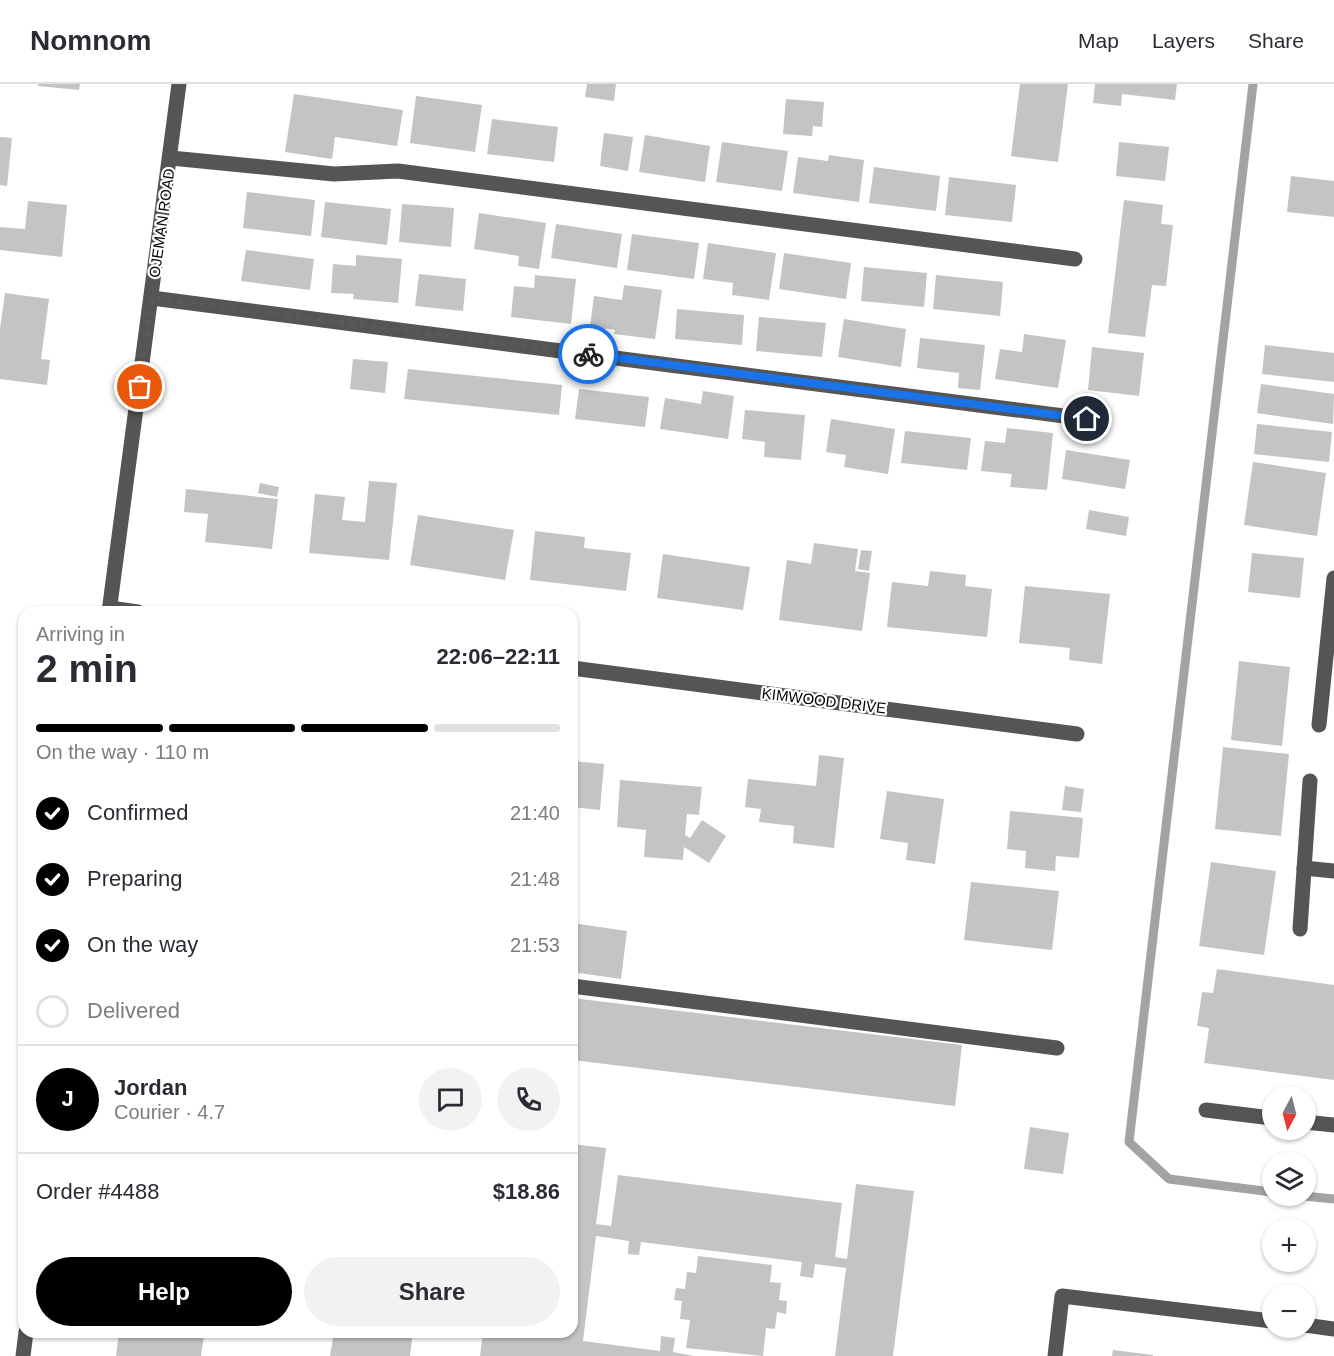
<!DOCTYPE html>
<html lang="en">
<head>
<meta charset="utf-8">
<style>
	:root { --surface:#fff; --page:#f2f2f3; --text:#2b2b33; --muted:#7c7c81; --line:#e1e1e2; --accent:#000 }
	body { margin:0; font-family:Arial,sans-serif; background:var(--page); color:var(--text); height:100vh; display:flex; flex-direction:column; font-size:22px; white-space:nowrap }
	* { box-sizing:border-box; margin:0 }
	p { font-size:20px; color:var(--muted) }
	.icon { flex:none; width:33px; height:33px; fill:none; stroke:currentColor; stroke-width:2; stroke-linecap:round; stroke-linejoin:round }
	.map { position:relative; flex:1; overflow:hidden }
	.side { position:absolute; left:18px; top:522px; width:560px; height:732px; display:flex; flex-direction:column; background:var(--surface); border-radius:18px; box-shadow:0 2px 4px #0004 }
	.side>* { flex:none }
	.needle { width:39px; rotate:187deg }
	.fabs { position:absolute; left:1262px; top:1002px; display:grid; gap:12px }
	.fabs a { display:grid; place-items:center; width:54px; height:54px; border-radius:50%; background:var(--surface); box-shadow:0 2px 4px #0004; font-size:30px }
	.pin { position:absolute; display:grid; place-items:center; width:51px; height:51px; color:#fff; margin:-26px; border:3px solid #fff; border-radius:50%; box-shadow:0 2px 6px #0007 }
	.courier { position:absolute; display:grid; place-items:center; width:60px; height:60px; margin:-30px; border:4px solid #1a73e8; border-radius:50%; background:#fff; color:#222; box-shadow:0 2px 8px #0007 }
	.summary em { font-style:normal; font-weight:700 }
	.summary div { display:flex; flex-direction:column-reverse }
	.summary { display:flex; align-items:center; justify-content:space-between; height:102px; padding:0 18px }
	h1 { font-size:39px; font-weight:700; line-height:45px }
	.bar { display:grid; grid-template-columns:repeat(4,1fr); gap:9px 6px; align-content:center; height:72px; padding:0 18px }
	.bar i { height:8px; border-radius:4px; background:var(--line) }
	.bar .active { background:var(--accent) }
	.bar p { grid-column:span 4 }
	.line { display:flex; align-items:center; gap:15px; padding:0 18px; border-top:2px solid var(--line) }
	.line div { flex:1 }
	.round { display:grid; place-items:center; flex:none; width:63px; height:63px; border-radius:32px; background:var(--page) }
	ol { padding:0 18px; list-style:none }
	li { display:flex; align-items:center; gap:18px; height:66px }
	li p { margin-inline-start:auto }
	li .icon { padding:6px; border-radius:50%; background:var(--accent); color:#fff; stroke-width:4 }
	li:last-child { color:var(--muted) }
	li i { width:33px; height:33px; border:3px solid var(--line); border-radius:50% }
	.button { display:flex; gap:12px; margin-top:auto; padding:12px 18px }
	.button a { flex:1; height:69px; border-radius:36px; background:var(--accent); color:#fff; font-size:24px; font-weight:700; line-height:69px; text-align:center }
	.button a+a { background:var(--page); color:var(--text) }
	header { display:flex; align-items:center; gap:36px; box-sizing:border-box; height:84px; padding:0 30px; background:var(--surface); border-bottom:2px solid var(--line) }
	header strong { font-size:28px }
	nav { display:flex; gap:33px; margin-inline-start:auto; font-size:21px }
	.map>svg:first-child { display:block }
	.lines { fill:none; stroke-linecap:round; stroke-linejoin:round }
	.stream { stroke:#a3a3a3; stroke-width:9 }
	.building { fill:#c4c4c4 }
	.minor { stroke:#555; stroke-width:15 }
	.done { stroke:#595959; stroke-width:6; stroke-dasharray:0 10.8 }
	.route { stroke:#1a73e8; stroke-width:8 }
	.labels { text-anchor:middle; stroke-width:4.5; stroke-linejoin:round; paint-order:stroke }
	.street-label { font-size:15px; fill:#000; stroke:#fff }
</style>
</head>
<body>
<header>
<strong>Nomnom</strong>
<nav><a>Map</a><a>Layers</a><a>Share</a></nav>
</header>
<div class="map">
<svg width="1334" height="1272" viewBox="0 0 1334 1272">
	<rect width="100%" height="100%" fill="#fff"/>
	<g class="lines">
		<g class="stream">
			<polyline points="1253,0 1129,1058 1169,1095 1272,1108"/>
			<polyline points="1304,1112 1334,1115"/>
		</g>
	</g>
	<g class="building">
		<polygon points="38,0 80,0 79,6 38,2"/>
		<polygon points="587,0 616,0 614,17 585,13"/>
		<polygon points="1020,0 1068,0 1058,78 1011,72"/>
		<polygon points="1095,0 1177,0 1175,16 1122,10 1121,22 1093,19"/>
		<polygon points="294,10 403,26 397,62 335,53 332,75 285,68"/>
		<polygon points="416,12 482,21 475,68 410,59"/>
		<polygon points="786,15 824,18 822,43 813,42 812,52 783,50"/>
		<polygon points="492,35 558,43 554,78 487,70"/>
		<polygon points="604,49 633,53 628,87 600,82"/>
		<polygon points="645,51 710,62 705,98 639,88"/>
		<polygon points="0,53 12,54 7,102 0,101"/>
		<polygon points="722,58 788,67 782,107 716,98"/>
		<polygon points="1119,58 1169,63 1165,97 1116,92"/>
		<polygon points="829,71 864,76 859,118 793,109 798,73 828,77"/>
		<polygon points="874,83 940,92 936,127 869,119"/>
		<polygon points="1291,92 1334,97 1334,133 1287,128"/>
		<polygon points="949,93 1016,101 1012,138 945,131"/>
		<polygon points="247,108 315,116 311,152 243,144"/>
		<polygon points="1124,116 1163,121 1161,140 1173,141 1166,202 1152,201 1145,253 1108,249"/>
		<polygon points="28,117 67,121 62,173 0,166 0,143 25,145"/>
		<polygon points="325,118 391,125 387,161 321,153"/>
		<polygon points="402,120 454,124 451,163 399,158"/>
		<polygon points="479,129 546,139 539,185 518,182 519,172 474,165"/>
		<polygon points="556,140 622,150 617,184 551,174"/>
		<polygon points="632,150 699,159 694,195 627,186"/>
		<polygon points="708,159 776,169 769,216 732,211 733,199 703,195"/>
		<polygon points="246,166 314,175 310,206 241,197"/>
		<polygon points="784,169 851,179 846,215 779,205"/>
		<polygon points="356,171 402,175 398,219 353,215 354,210 331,209 333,180 356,182"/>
		<polygon points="864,183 927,189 924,223 861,217"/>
		<polygon points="419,190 466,195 463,227 415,222"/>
		<polygon points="535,191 576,195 571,240 511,233 514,202 534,204"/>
		<polygon points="936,191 1003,198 1000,232 933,225"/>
		<polygon points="624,201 662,206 655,255 614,250 615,246 590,242 594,212 622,216"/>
		<polygon points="5,209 49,215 41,275 50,276 47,301 0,295 0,245"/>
		<polygon points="677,225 744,231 742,261 675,255"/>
		<polygon points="759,233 826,239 822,273 756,267"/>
		<polygon points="844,235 906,245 901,283 838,273"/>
		<polygon points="1024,250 1066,256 1058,304 995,295 1000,265 1022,268"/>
		<polygon points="920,254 985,261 980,306 958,304 959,289 917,284"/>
		<polygon points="1265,261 1334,269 1334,298 1262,290"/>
		<polygon points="1092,263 1144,269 1139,312 1088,306"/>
		<polygon points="353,275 388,278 385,309 350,305"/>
		<polygon points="408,285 562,301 559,331 404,315"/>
		<polygon points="1261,300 1334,310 1333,340 1257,329"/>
		<polygon points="579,305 649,313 645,343 575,335"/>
		<polygon points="703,307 734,312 728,355 660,345 665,314 701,320"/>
		<polygon points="745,326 805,331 801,376 764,373 765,358 742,355"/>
		<polygon points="831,335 895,345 888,390 844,383 846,371 826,368"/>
		<polygon points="1257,340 1332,348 1329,378 1254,370"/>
		<polygon points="1007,344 1053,349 1047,406 1010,403 1012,390 981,387 985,357 1005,359"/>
		<polygon points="905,347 971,354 967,386 901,379"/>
		<polygon points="1066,366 1130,376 1125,405 1062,395"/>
		<polygon points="1253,378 1326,389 1317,452 1244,441"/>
		<polygon points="369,397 397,399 389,476 309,469 315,410 345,413 342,436 365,438"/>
		<polygon points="260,399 279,403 277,413 258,409"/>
		<polygon points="186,405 278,415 272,465 205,458 208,430 184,428"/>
		<polygon points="1089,426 1129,433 1126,452 1086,445"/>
		<polygon points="418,431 514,446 505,496 410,481"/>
		<polygon points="535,447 585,453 584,464 631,469 626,507 530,496"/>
		<polygon points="814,459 858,465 855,487 870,489 862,547 779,536 787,476 811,480"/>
		<polygon points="861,466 872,467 869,487 858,485"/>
		<polygon points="1252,469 1304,474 1300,514 1248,508"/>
		<polygon points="663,470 750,483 743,526 657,514"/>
		<polygon points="930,487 966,491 965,502 992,505 987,553 887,543 892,498 928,502"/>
		<polygon points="1025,502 1110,510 1102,580 1069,576 1070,564 1019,559"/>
		<polygon points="1239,577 1290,583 1282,662 1231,656"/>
		<polygon points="1223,663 1289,670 1281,752 1215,745"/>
		<polygon points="819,671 844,674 834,764 793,759 794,742 759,738 761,725 745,723 748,695 816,702"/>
		<polygon points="572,677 604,680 600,726 572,723"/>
		<polygon points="620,696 702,703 699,731 687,730 685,751 690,754 702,736 726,752 709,779 684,763 683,776 644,773 646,746 617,743"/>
		<polygon points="1065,702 1084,705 1081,728 1062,726"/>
		<polygon points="887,707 944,715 935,780 906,776 908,759 880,755"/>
		<polygon points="1010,727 1083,734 1079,774 1056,772 1055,787 1025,784 1026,767 1007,765"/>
		<polygon points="1211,778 1276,787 1264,871 1199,862"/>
		<polygon points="971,798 1059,807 1052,866 964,856"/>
		<polygon points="572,839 627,847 621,895 572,888"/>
		<polygon points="1217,885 1334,901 1334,996 1204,979 1209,944 1197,942 1202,908 1213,909"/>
		<polygon points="572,914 962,961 955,1022 572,976"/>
		<polygon points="1030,1043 1069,1049 1063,1090 1024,1085"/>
		<polygon points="572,1060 606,1064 596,1140 611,1142 618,1091 842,1119 835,1173 847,1175 856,1100 914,1107 893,1272 835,1272 846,1184 815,1180 813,1194 800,1192 802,1178 641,1158 639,1171 628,1170 629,1157 596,1152 583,1257 660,1267 661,1252 675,1254 673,1268 694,1272 480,1272 483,1248 498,1250 498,1248 572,1248"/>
		<polygon points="698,1172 772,1181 770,1198 781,1199 779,1216 787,1217 786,1230 777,1228 775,1245 766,1244 763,1272 686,1264 690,1236 680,1235 682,1217 674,1216 676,1204 685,1205 687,1188 696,1189"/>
		<polygon points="119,1248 175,1248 204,1252 201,1272 116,1272"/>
		<polygon points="334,1248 413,1248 410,1272 330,1272"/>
		<polygon points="1113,1266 1153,1271 1153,1272 1112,1272"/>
	</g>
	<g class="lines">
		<g class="minor">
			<polyline points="171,74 334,90 398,87 1075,175"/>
			<polyline points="152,214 1087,335"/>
			<polyline points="110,524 138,528"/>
			<polyline points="109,528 179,0"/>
			<polyline points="572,584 1077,650"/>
			<polyline points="1319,641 1334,494"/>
			<polyline points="1304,784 1334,787"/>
			<polyline points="1300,845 1310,697"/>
			<polyline points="572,902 1057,964"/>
			<polyline points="1206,1026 1272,1034"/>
			<polyline points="1305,1038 1334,1041"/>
			<polyline points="1305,1241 1334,1245"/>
			<polyline points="23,1272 26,1248"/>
			<polyline points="1055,1272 1062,1212 1272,1237"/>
		</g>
	</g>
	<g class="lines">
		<polyline class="done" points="140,303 152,214 588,270"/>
		<polyline class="route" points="588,270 1087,335"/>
	</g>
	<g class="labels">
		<g class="street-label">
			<text transform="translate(162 139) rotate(-82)" y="5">OJEMAN ROAD</text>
			<text transform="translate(824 617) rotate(7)" y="5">KIMWOOD DRIVE</text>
		</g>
	</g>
</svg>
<div class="fabs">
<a><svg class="needle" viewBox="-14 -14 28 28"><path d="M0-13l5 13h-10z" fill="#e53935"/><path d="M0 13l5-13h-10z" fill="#7c7c81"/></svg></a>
<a><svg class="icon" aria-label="layers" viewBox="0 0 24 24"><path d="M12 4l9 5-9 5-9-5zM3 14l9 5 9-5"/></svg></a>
<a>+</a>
<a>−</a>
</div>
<div class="pin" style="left:140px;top:303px;background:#ea580c"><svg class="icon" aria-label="bag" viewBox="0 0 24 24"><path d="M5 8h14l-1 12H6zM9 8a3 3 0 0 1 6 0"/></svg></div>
<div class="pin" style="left:1087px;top:335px;background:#1f2937"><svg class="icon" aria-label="home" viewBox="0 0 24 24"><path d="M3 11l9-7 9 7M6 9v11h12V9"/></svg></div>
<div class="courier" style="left:588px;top:270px"><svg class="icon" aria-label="bike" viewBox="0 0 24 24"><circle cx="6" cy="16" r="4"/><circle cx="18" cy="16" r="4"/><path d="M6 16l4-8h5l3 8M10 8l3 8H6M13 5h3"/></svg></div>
<section class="side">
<div class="summary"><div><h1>2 min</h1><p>Arriving in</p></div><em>22:06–22:11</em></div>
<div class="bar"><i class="active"></i><i class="active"></i><i class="active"></i><i></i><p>On the way · 110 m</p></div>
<ol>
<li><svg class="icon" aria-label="check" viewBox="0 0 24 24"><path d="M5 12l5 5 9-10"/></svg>Confirmed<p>21:40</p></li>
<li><svg class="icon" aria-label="check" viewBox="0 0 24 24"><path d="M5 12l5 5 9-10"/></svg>Preparing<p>21:48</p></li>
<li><svg class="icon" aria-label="check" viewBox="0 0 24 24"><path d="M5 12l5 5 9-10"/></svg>On the way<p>21:53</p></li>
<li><i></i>Delivered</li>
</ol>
<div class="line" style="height:108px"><b class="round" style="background:var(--accent);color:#fff">J</b><div><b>Jordan</b><p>Courier · 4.7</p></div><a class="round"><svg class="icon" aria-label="chat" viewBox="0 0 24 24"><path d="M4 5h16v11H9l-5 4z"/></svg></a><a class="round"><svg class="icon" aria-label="phone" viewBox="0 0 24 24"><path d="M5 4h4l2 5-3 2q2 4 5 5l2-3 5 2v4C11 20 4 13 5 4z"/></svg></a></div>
<div class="line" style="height:78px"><div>Order #4488</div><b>$18.86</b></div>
<div class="button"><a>Help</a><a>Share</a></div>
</section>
</div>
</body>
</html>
